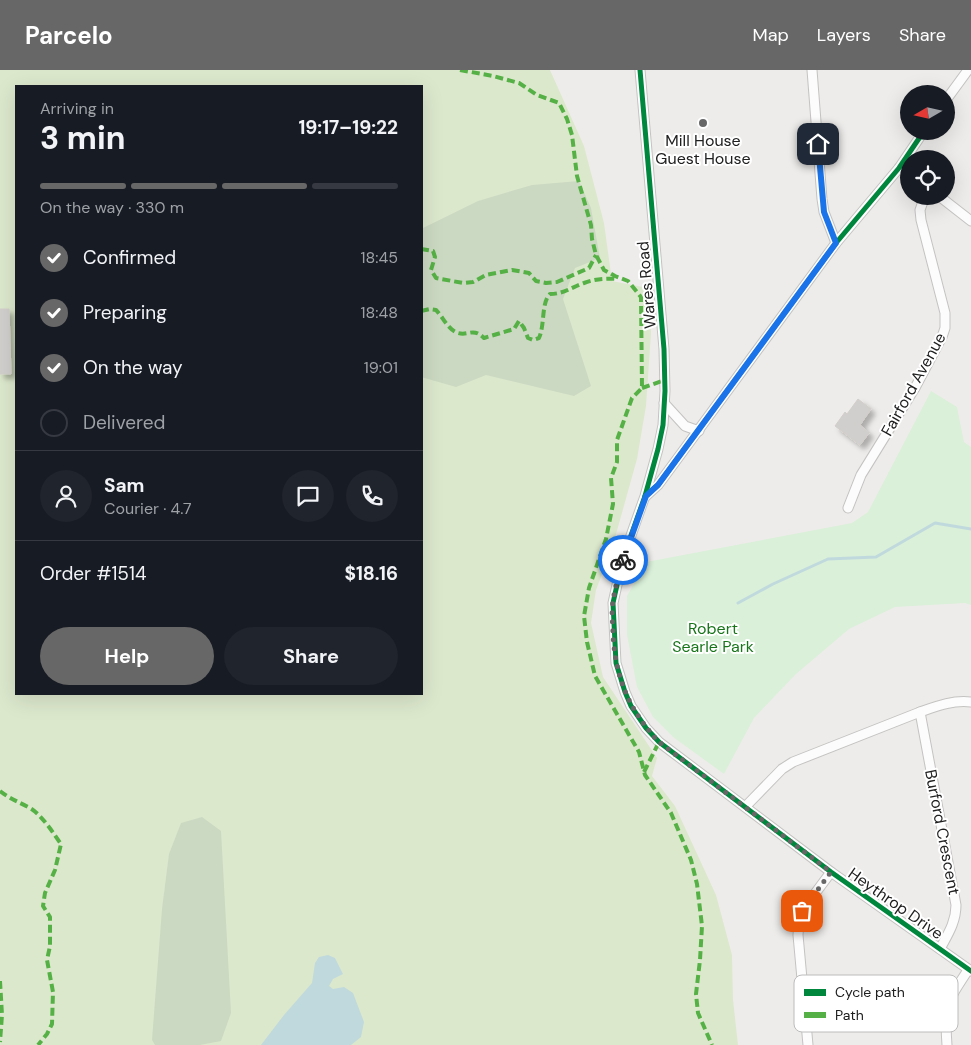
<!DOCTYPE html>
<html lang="en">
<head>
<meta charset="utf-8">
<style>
	:root { --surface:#171b24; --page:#20242c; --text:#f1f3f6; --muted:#9ea1a6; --line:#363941; --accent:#686767 }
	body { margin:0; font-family:"DM Sans",sans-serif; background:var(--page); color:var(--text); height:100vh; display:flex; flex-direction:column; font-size:19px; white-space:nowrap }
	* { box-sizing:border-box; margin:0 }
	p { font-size:16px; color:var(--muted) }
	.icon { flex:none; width:28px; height:28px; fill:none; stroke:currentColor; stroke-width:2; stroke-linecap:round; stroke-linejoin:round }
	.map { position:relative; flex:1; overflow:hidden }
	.drawer { position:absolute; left:15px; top:15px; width:408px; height:610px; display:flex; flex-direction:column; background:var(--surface); border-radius:0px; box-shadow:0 5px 20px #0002 }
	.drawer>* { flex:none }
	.needle { width:32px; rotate:261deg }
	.controls { position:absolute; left:900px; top:15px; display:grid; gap:10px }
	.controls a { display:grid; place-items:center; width:55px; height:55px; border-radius:50%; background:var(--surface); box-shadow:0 5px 20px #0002; font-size:25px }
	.pin { position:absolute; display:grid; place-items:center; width:42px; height:42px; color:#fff; margin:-21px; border-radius:10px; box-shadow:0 2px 8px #0006 }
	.courier { position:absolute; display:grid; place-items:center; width:50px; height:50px; margin:-25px; border:4px solid #1a73e8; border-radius:50%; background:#fff; color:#222; box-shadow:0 1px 6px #0007 }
	.overview em { font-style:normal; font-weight:700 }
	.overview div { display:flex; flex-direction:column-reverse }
	.overview { display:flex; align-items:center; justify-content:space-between; height:85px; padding:0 25px }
	h1 { font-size:32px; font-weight:700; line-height:38px }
	.bar { display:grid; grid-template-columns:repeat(4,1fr); gap:8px 5px; align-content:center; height:60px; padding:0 25px }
	.bar i { height:6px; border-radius:4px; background:var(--line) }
	.bar .on { background:var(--accent) }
	.bar p { grid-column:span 4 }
	.line { display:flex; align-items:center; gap:12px; padding:0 25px; border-top:1px solid var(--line) }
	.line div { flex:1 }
	.round { display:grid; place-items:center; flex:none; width:52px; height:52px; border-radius:26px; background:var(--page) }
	ol { padding:0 25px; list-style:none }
	li { display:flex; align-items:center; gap:15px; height:55px }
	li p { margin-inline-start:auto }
	li .icon { padding:5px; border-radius:50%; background:var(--accent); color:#fff; stroke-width:4 }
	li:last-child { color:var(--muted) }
	li i { width:28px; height:28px; border:2px solid var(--line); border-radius:50% }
	.action { display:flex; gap:10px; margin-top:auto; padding:10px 25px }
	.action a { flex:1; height:58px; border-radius:30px; background:var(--accent); color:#fff; font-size:20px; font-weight:700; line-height:58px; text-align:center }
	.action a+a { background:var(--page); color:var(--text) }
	header { display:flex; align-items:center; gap:30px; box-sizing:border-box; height:70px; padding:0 25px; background:var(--accent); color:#fff }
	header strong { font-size:24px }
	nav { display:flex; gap:28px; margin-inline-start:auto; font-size:18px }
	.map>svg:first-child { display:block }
	.grass { fill:#dce8cc; fill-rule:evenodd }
	.forest { fill:#ccd9c2 }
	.park { fill:#daf0d9 }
	.water { fill:#c0d9dd }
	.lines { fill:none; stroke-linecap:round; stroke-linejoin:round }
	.stream { stroke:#c0d9dd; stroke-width:3 }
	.building { fill:#d1cfcd; stroke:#d1cecb; filter:url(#shadow) }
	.street-casing { stroke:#c4c3c2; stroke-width:11 }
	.street { stroke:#fcfcfc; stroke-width:9 }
	.quiet { stroke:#55b145; stroke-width:4; stroke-dasharray:8 4; stroke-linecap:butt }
	.cycleway-casing { stroke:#fff; stroke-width:8 }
	.cycleway { stroke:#00873e; stroke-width:5 }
	.done { stroke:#686767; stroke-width:5; stroke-dasharray:0 9 }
	.route { stroke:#1a73e8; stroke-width:6 }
	.poi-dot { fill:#686767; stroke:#fff; stroke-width:2 }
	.labels { text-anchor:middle; stroke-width:4; stroke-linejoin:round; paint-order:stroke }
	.poi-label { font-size:16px; fill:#202020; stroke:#fff }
	.street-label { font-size:16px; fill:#202020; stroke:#fff }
	.park-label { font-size:16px; fill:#18751a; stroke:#fff }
	.key { fill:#fff; stroke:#bcbcbc; stroke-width:1 }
	.key-label { font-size:14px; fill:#202020 }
</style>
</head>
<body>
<header>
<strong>Parcelo</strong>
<nav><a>Map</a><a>Layers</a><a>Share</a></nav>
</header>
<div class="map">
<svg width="971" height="975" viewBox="0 0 971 975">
	<defs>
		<filter id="shadow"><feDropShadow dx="4.5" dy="4.5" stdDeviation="2.5" flood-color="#0004"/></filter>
	</defs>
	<rect width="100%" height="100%" fill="#eeecea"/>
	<path class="grass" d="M0,0H550L584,76L604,153L612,211L648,218L651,263L646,336L637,389L613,475L596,520L591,553L603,607L657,688L652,706L675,736L716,825L732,885L733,930L738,975H0ZM16,16H421V624H16Z"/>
	<g class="forest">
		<polygon points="579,111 591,138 600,188 575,198 563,229 591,316 574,326 486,305 456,317 421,307 421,159 478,131 532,115"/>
		<polygon points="202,747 221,761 231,943 221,971 200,975 155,975 152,970 162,839 169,784 181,753"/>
	</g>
	<polygon class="park" points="931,321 957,337 964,372 971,377 971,535 965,533 895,537 849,559 796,604 754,648 724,704 673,667 653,647 637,617 627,565 627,526 646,492 852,453 868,442"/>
	<polygon class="water" points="328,885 335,888 343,904 333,909 329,916 333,919 344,917 353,923 364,952 361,967 351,975 261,975 284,945 312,913 315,893 319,887"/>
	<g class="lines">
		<polyline class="stream" points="738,533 773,514 828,489 876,487 935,453 971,459"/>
	</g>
	<g class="building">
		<polygon points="0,239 9,239 11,304 0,304"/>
		<polygon points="858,329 871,339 860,355 869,363 860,375 835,356 845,342 847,344"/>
	</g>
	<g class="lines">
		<g class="street-casing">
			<g id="street">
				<polyline points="640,0 664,279 665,321 663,355 658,379 645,426 623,488 613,533 616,593 625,622 631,636 646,658 659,672 831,802 971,901"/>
				<polyline points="812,0 822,129 824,142 836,173"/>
				<polyline points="946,30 968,0"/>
				<polyline points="899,98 909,105"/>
				<polyline points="939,126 971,151"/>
				<polyline points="664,333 685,356 699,361"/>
				<polyline points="646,426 658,415 836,173 899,98 924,61"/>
				<polyline points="848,438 861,405 916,316 942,267 945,258 945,243 921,150 920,140 925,126"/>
				<path d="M920,642C937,636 952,630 971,632"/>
				<path d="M746,736L782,699L793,692L920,642L956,835C956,852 948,864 940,879"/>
				<polyline points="808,975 798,865 799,851 802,841 831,802"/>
				<path d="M947,975C944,935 947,932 968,900"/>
			</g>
		</g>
		<use href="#street" class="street"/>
		<g class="quiet">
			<polyline points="460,0 493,6 519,13 537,25 559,33 567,49 572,65 577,106 591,155 592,169 596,185 604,200 615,206 628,211 641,227 642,318 632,328 617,370 617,392 611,408 613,434 606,469 589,518 584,546 587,572 595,606 639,682 645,705 671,743 691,790 697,814 702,856 700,890 696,924 698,943 712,975"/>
			<polyline points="421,179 433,181 435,187 431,200 436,208 463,213 473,212 486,205 512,200 529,203 536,211 546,213 557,212 589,198 596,185"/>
			<path d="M421,241L430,239L436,240C443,247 448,260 458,263C469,266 473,257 484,268L514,259L519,251L524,258L528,268L533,270L539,268C545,255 541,233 550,224C564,224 572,217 584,213C595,209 605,208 616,209"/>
			<polyline points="642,318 665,310"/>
			<polyline points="644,702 659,672"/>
			<path d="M0,721C10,729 19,732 30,738C41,744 54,764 61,774L55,800L45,823L43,836L50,847V876L47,890L53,922L52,954L47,964L38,975"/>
			<polyline points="0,911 2,945 0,972"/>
		</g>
		<g class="cycleway-casing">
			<g id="cycleway">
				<polyline points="640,0 664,279 665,321 663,355 658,379 645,426 623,488 613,533 616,593 625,622 631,636 646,658 659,672 831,802 971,901"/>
				<polyline points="645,426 658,415 836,173 899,98 924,61"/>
			</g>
		</g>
		<use href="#cycleway" class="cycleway"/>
	</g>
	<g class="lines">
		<path class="done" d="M623,490C619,504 615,517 613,531C611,542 613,554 613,566C616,609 629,640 659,672L831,802L802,841"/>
		<polyline class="route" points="623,490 646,426 658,415 836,173 824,142 818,74"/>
	</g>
	<circle class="poi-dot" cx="703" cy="53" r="5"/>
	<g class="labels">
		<g class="poi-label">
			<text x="703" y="76">Mill House<tspan x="703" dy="18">Guest House</tspan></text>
		</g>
		<g class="street-label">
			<text transform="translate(646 215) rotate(-95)" y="6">Wares Road</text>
			<text transform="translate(913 314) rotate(-61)" y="6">Fairford Avenue</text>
			<text transform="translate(943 762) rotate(79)" y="6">Burford Crescent</text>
			<text transform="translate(896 833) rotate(35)" y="6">Heythrop Drive</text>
		</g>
		<g class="park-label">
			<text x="713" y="564">Robert<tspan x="713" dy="18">Searle Park</tspan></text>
		</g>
	</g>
	<rect x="794" y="905" width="164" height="57" rx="8" class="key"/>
	<rect x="804" y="919" width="22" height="7" fill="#00873e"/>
	<rect x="804" y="942" width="22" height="6" fill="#55b145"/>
	<g class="key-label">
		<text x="835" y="927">Cycle path</text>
		<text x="835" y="950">Path</text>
	</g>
</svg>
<div class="controls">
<a><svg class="needle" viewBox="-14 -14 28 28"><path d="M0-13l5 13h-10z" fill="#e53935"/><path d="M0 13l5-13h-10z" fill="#9ea1a6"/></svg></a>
<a><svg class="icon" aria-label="locate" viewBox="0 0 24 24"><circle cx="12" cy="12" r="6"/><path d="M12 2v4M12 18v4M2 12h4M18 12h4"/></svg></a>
</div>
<div class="pin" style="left:802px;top:841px;background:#ea580c"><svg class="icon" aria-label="bag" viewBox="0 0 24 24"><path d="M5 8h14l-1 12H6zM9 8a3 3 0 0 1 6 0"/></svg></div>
<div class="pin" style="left:818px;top:74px;background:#1f2937"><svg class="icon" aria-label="home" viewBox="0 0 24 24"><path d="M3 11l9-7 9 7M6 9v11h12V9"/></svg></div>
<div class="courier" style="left:623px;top:490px"><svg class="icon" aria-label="bike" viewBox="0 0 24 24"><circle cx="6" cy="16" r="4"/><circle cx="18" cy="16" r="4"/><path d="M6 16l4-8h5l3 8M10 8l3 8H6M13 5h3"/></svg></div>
<section class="drawer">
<div class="overview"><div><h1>3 min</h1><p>Arriving in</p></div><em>19:17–19:22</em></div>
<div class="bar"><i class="on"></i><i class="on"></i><i class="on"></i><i></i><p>On the way · 330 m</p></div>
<ol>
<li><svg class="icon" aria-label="check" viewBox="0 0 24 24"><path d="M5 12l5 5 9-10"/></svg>Confirmed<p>18:45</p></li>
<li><svg class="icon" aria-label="check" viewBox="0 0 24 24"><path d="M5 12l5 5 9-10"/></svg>Preparing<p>18:48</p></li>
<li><svg class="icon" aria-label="check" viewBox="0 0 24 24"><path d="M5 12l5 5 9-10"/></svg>On the way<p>19:01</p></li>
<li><i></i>Delivered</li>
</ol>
<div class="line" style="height:90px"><a class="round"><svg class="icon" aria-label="person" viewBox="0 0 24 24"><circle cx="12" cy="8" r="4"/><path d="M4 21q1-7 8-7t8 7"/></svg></a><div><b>Sam</b><p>Courier · 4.7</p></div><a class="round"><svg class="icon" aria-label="chat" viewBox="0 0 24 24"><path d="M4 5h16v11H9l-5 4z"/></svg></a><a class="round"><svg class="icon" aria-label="phone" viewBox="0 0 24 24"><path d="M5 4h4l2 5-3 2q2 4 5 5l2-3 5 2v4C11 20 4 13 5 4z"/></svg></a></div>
<div class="line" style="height:65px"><div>Order #1514</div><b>$18.16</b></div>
<div class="action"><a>Help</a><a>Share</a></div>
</section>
</div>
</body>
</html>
